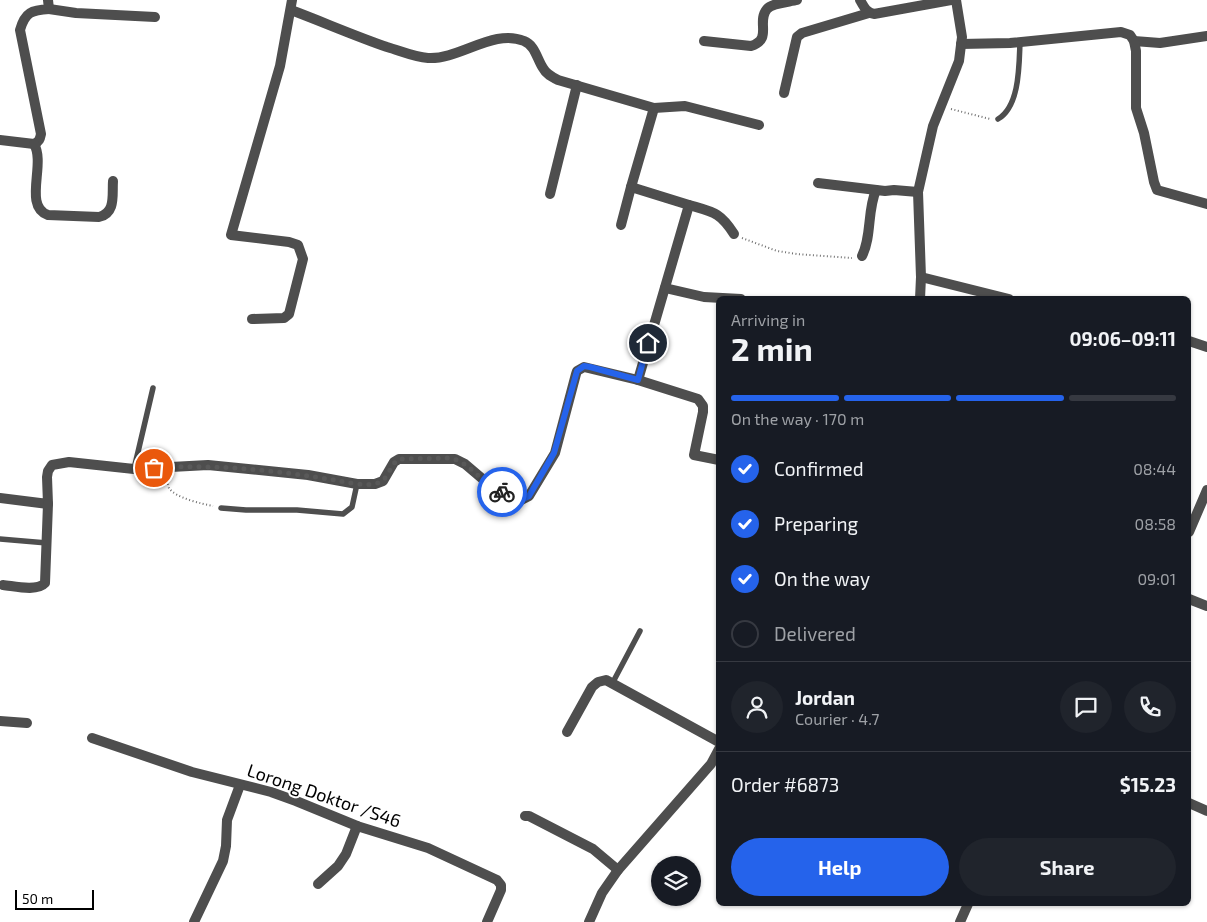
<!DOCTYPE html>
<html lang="en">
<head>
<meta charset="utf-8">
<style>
	:root { --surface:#171b24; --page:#20242c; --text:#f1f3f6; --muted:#9ea1a6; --line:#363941; --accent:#2563eb }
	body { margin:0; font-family:"Exo 2",sans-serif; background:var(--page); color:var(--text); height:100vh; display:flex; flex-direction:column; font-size:19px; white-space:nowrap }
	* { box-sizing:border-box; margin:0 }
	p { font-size:16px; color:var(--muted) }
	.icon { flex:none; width:28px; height:28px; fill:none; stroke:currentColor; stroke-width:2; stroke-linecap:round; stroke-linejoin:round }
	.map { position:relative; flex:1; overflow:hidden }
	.sheet { position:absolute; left:716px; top:296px; width:475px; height:610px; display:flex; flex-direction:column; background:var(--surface); border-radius:8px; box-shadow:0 1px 4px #0004 }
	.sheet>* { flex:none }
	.controls { position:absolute; left:651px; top:856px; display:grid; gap:10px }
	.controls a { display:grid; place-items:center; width:50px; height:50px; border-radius:50%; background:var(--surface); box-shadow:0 1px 4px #0004; font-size:25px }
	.scale { position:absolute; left:15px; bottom:12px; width:79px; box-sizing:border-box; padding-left:5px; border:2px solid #000; border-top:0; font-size:14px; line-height:18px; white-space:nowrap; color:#000; -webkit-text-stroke:4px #fff; paint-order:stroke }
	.pin { position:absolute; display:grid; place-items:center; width:42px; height:42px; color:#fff; margin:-21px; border:2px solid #fff; border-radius:50%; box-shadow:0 1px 5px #0007 }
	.courier { position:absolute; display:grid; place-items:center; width:50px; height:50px; margin:-25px; border:4px solid #2563eb; border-radius:50%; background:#fff; color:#222; box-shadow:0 1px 6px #0007 }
	.headline em { font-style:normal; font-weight:700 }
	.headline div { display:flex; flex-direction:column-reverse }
	.headline { display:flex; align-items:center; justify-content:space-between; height:85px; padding:0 15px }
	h1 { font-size:32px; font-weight:700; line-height:38px }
	.bar { display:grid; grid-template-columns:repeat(4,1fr); gap:8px 5px; align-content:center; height:60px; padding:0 15px }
	.bar i { height:6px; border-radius:4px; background:var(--line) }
	.bar .on { background:var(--accent) }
	.bar p { grid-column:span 4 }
	.line { display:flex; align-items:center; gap:12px; padding:0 15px; border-top:1px solid var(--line) }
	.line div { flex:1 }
	.round { display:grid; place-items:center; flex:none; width:52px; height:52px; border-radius:26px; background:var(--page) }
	ol { padding:0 15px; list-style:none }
	li { display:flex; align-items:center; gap:15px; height:55px }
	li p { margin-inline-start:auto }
	li .icon { padding:5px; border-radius:50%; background:var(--accent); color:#fff; stroke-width:4 }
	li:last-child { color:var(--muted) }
	li i { width:28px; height:28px; border:2px solid var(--line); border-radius:50% }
	.primary-button { display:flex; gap:10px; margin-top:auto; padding:10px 15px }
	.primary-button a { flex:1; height:58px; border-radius:30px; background:var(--accent); color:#fff; font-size:20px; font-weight:700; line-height:58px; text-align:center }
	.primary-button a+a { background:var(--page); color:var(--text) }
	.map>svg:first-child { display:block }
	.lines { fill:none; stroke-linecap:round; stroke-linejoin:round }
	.path { stroke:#707070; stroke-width:2; stroke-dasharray:1 2.5; stroke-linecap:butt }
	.service { stroke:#4e4e4e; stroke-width:5.5 }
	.minor { stroke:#4e4e4e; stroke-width:10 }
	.done { stroke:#595959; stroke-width:5; stroke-dasharray:0 9 }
	.route { stroke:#2563eb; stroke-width:6 }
	.labels { text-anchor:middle; stroke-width:4; stroke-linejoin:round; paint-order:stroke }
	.street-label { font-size:18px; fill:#000; stroke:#fff }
</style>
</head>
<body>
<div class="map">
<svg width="1207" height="922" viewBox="0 0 1207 922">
	<rect width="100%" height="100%" fill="#fff"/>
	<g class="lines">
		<g class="path">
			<polyline points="951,109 990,119"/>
			<polyline points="742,238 777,251 797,254 852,258"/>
			<path d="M169,477C168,480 167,485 169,488C175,498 203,504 213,506"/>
		</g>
		<g class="service">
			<path d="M998,119C1020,106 1019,65 1020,42"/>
			<polyline points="134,469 153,388"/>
			<polyline points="221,508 246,510 297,510 343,514 352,507 357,484"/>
			<polyline points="0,539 47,543"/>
			<polyline points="613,682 640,631"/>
		</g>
		<g class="minor">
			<path d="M860,0C864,7 866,12 874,14L951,0"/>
			<polyline points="49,9 76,13 155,17"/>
			<path d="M291,10C323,22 355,36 387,47C401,51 414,57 428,58C459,60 494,28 524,41C535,45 537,59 543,68C546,74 552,77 558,80L654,108L631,187L689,205L638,380"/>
			<path d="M704,41L751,46C773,39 756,22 767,9C772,3 789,2 797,0"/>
			<polyline points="1134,41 1160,43 1207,36"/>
			<polyline points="961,44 1010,43 1121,32 1130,35 1134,41 1136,51 1136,108 1144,133 1154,182 1157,190 1207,204"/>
			<polyline points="784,93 797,37 802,33 869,13"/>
			<polyline points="654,108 685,106 759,125"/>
			<path d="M0,140L34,144C39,142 40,139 41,134L20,30C25,12 32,10 49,9L48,0"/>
			<path d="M34,144C46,164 23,206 48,215L99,217C116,213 112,195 113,181"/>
			<polyline points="818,183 885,191 894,190 918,192"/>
			<polyline points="550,194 577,85"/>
			<path d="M689,205C713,212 720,212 734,234"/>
			<polyline points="621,225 631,187"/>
			<path d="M862,256C872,236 867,211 876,190"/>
			<polyline points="921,277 1009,299"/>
			<polyline points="665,288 704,297 741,299"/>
			<polyline points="920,299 921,277 918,192 933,126 959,61 962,37 956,0"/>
			<polyline points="252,319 284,318 289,314 303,259 298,245 289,242 231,235 280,66 292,0"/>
			<polyline points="1189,341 1207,347"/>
			<polyline points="0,498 48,504 47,477 48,471 52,465 69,462 134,469 208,465 308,475 357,484 375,484 383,481 394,462 399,459 455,459 465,464 485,481 513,499 519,501 529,496 555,453 576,374 577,371 584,367 638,380 698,399 703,406 703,412 694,455 719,460"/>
			<polyline points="1189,532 1207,490"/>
			<path d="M3,585C14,586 37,592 45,583L48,504"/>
			<polyline points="1189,599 1207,606"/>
			<polyline points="0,721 27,723"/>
			<polyline points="567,732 592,687 598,682 606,680 719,742"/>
			<polyline points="92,738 192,772 271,792 296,801 357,826 428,848 497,880 501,885 501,890 487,922"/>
			<polyline points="1189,803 1207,811"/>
			<polyline points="525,816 529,816 593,849 618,870"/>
			<polyline points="318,884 338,866 346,854 357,826"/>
			<polyline points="194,922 223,861 226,846 227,820 240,785"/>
			<polyline points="589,922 602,893 618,870 711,764 719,749"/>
			<polyline points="960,922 968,904"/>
		</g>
	</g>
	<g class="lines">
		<path class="done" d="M154,468C214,464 275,470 334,480C346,482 369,488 380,482C389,478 390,464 399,459L449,458C464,460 473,472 485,481C491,485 496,488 502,492"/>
		<polyline class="route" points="502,492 519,501 529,496 554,453 577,371 584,366 590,367 638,380 648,343"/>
	</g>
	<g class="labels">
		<g class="street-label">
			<text transform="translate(324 796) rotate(19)" y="6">Lorong Doktor /S46</text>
		</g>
	</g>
</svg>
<div class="controls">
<a><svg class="icon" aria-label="layers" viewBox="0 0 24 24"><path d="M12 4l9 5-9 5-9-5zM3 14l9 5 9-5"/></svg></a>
</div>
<div class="scale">50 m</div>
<div class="pin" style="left:154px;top:468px;background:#ea580c"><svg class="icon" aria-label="bag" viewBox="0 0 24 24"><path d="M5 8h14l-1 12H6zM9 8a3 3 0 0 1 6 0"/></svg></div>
<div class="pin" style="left:648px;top:343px;background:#1f2937"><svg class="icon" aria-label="home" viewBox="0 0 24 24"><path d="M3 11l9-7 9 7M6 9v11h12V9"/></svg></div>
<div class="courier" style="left:502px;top:492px"><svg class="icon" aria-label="bike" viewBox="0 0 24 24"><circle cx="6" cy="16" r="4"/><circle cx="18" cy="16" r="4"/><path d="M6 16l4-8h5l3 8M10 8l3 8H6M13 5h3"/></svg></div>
<section class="sheet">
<div class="headline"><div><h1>2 min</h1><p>Arriving in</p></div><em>09:06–09:11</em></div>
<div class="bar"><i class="on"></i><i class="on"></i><i class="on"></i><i></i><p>On the way · 170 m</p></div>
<ol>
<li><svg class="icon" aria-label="check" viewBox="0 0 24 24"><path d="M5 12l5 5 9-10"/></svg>Confirmed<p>08:44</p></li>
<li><svg class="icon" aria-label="check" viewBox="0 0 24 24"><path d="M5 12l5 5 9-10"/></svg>Preparing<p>08:58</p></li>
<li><svg class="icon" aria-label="check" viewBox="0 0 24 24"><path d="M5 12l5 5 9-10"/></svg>On the way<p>09:01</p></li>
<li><i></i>Delivered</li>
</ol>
<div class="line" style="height:90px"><a class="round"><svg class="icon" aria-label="person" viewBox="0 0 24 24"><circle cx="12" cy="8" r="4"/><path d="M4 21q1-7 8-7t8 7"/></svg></a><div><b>Jordan</b><p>Courier · 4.7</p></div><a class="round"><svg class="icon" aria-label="chat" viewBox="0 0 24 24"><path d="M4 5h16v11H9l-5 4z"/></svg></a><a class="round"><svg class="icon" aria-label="phone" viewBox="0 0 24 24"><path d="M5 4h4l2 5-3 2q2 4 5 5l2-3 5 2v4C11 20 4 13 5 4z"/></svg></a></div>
<div class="line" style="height:65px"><div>Order #6873</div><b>$15.23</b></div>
<div class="primary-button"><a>Help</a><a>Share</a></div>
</section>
</div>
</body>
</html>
